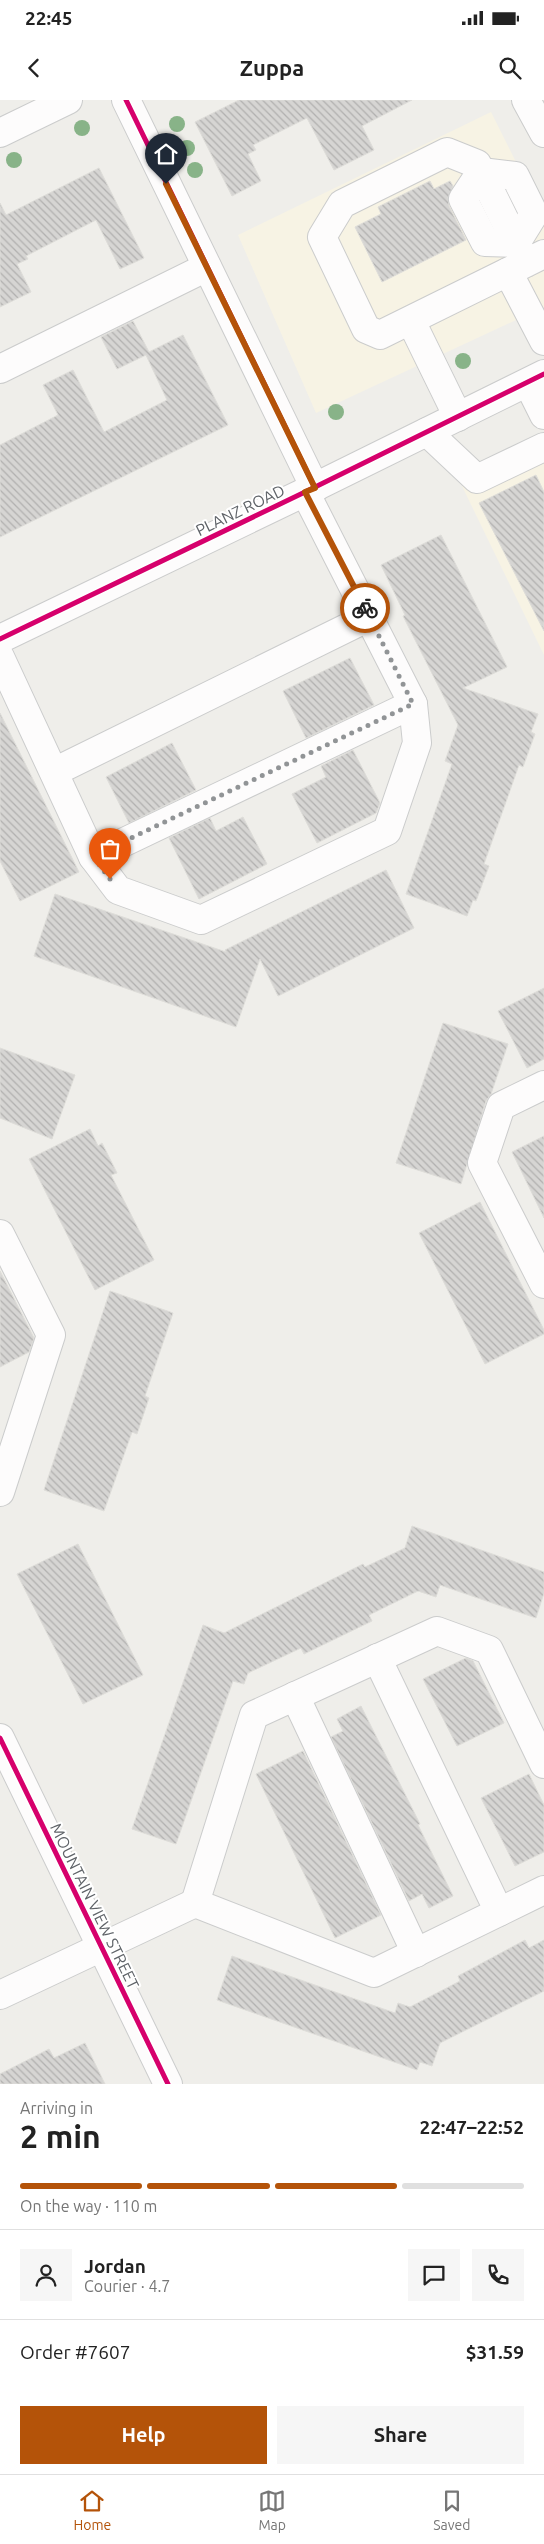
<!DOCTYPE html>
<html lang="en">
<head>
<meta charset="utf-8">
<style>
	:root { --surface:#fff; --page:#f6f6f6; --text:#222; --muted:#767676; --line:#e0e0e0; --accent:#b45309 }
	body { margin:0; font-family:Ubuntu,sans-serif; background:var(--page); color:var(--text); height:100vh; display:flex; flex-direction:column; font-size:19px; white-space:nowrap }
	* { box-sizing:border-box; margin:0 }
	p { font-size:16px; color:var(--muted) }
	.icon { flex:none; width:28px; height:28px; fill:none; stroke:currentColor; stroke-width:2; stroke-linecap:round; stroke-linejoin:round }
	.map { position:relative; height:1984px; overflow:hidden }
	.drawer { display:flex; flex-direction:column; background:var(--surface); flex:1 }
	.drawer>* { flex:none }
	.pin { position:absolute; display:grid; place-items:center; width:42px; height:42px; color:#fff; margin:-51px -21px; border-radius:50% 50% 50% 0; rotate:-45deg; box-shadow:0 0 5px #0007 }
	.pin .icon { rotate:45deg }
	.courier { position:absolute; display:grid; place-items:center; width:50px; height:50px; margin:-25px; border:4px solid #b45309; border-radius:50%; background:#fff; color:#222; box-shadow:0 1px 6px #0007 }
	.head em { font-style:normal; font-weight:600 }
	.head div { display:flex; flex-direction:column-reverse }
	.head { display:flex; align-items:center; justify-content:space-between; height:85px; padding:0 20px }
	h1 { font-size:32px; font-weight:600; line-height:38px }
	.bar { display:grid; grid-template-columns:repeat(4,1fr); gap:8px 5px; align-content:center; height:60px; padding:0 20px }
	.bar i { height:6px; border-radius:4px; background:var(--line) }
	.bar .selected { background:var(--accent) }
	.bar p { grid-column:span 4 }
	.line { display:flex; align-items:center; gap:12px; padding:0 20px; border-top:1px solid var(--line) }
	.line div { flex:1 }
	.round { display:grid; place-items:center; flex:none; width:52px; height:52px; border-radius:0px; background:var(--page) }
	.action { display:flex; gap:10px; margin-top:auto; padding:10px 20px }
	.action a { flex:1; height:58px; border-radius:0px; background:var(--accent); color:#fff; font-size:20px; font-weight:600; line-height:58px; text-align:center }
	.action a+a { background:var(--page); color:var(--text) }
	.status { display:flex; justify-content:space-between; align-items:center; height:35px; padding:0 25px; background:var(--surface); direction:ltr }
	.status svg { height:14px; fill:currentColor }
	header { display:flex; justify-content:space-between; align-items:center; height:65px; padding:0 20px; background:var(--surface); font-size:22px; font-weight:600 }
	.tabs { display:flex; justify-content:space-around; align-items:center; height:70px; border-top:1px solid var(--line); background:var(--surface); font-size:14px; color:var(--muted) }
	.tabs a { display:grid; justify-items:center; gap:2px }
	.tabs .selected { color:var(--accent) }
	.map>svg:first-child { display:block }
	.commercial { fill:#f7f3e4 }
	.building { fill:url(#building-back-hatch); stroke:#deddd9 }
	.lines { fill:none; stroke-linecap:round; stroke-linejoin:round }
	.minor-casing { stroke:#cbcccc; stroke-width:30 }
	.minor { stroke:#fdfcfc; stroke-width:28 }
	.cycleway-casing { stroke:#fff; stroke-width:8 }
	.cycleway { stroke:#d6006c; stroke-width:5 }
	.tree { fill:#88b388 }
	.done { stroke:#919496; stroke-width:5; stroke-dasharray:0 9 }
	.route { stroke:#b45309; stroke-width:6 }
	.labels { text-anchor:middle; stroke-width:4; stroke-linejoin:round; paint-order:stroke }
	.street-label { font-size:16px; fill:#5f6368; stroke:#fff }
</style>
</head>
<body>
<div class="status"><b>22:45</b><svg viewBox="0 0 49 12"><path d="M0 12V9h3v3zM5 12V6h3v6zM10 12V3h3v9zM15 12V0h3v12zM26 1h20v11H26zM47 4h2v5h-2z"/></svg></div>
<header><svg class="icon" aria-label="back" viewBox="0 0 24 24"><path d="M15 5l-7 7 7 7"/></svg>Zuppa<svg class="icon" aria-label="search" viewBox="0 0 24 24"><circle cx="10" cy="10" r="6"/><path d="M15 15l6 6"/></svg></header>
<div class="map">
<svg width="544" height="1984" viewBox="0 0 544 1984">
	<defs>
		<pattern id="building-back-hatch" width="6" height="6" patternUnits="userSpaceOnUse" patternTransform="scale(1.25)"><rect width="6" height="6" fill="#d6d5d3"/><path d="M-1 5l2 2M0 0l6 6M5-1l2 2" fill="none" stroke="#b1b0af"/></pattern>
	</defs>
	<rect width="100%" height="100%" fill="#efeeea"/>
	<g class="commercial">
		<polygon points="491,12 544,118 544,207 316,313 238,135"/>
		<polygon points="544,347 544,555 462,386"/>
	</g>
	<g class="building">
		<polygon points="239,0 412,0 362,26 374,50 334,70 307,18 253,45 256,50 248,54 261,81 232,96 195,22"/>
		<polygon points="99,68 144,158 120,169 96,120 26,156 28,159 17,164 31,192 0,207 0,103 6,115"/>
		<polygon points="430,81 434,89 450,81 453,86 448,98 449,106 466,140 382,182 355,127 381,114 378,107"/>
		<polygon points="133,221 149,252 183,235 228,325 0,437 0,345 58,315 43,285 73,270 104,332 167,300 146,255 117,269 101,237"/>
		<polygon points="536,375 544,392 544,531 479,403"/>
		<polygon points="441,435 507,567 463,588 538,614 531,632 535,634 523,667 519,665 484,764 489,766 476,801 473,800 467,816 406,794 452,664 445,661 458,625 403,516 405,515 381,465"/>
		<polygon points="350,558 374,605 306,638 283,591"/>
		<polygon points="0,613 79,772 20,801 0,761"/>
		<polygon points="172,643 196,690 129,723 106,677"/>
		<polygon points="353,650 380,703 376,713 317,743 292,694 326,677 321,666"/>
		<polygon points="243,717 267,764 199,799 169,738 210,718 216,731"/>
		<polygon points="386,770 414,828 278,896 260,859 236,927 34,856 55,794 226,852 225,850"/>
		<polygon points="544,888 544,959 527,968 498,911"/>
		<polygon points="443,923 508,944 491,994 486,1001 461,1084 396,1063"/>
		<polygon points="0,948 75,975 52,1039 0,1018"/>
		<polygon points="90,1029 98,1046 102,1043 117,1073 111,1075 154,1160 95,1190 29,1059"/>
		<polygon points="544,1036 544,1118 512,1052"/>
		<polygon points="480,1102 544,1230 544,1234 485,1264 419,1133"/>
		<polygon points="0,1171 34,1238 29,1252 0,1267"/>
		<polygon points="110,1191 173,1213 145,1296 149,1298 137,1334 132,1332 104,1411 44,1390"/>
		<polygon points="412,1426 544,1472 544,1493 536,1518 440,1485 436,1497 418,1491 369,1515 372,1521 304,1554 301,1548 248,1573 244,1584 233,1581 176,1744 132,1729 203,1525 224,1533 363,1464 365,1467 405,1448"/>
		<polygon points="78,1444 143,1575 83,1604 17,1474"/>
		<polygon points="466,1558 473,1561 504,1623 457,1646 423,1579"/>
		<polygon points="361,1606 420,1724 418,1725 453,1796 429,1808 422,1794 409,1801 331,1637 343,1631 337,1619"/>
		<polygon points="303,1651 381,1815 335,1838 256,1674"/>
		<polygon points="529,1674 544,1705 544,1752 515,1766 481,1698"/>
		<polygon points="525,1840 529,1848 544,1840 544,1891 440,1943 432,1966 420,1962 417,1970 217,1900 232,1856 395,1913 398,1903 410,1907 460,1881 458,1876"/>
		<polygon points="85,1943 105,1984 0,1984 0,1974 49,1949 54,1958"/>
	</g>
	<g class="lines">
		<g class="minor-casing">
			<g id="minor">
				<polyline points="126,0 315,388"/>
				<polyline points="526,0 544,33"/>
				<polyline points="0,33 68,0"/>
				<polygon points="481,72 515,76 534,114 516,143 485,142 463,99"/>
				<polyline points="526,163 477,64 447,52 342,104 322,137 366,229 380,235 544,154"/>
				<polyline points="508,172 544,241"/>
				<polyline points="411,221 458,317"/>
				<polyline points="0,269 207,167"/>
				<polyline points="528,283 544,315"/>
				<polyline points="427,332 477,379 544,347"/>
				<polyline points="0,539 305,392 544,274"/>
				<polyline points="0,557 93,757 118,790 201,820 387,731 417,643 413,604 305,392"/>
				<polyline points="54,672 369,517"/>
				<polyline points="93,757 413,604"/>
				<polyline points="544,985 501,1006 482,1063 544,1184"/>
				<polyline points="0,1134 51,1235 0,1392"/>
				<polyline points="377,1558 499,1812"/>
				<polyline points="295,1596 416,1853"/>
				<polyline points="0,1638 168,1984"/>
				<polyline points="195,1803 254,1615 437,1531 489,1550 544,1664"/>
				<polyline points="0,1895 195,1803 374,1873 544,1790"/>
			</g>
		</g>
		<use href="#minor" class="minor"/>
		<g class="cycleway-casing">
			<g id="cycleway">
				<polyline points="126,0 315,388"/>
				<polyline points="0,539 305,392 544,274"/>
				<polyline points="0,1638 168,1984"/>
			</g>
		</g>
		<use href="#cycleway" class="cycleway"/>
	</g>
	<g class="tree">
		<circle cx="177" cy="24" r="8"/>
		<circle cx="82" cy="28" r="8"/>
		<circle cx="187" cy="48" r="8"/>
		<circle cx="14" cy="60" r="8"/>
		<circle cx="195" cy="70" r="8"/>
		<circle cx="463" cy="261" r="8"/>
		<circle cx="336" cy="312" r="8"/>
	</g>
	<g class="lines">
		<polyline class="done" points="110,779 93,756 413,604 365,508"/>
		<polyline class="route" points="166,84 315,388 305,392 365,508"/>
	</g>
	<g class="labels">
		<g class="street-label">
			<text transform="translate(240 410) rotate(-26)" y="6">PLANZ ROAD</text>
			<text transform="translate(95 1806) rotate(64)" y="6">MOUNTAIN VIEW STREET</text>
		</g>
	</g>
</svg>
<div class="pin" style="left:110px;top:779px;background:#ea580c"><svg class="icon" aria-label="bag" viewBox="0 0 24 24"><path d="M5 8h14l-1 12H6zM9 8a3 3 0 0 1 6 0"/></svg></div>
<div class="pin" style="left:166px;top:84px;background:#1f2937"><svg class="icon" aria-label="home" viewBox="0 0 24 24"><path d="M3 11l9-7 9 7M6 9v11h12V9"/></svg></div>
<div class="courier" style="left:365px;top:508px"><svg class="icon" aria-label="bike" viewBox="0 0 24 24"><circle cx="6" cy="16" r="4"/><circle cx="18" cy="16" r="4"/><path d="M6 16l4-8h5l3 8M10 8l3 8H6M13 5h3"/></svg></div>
</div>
<section class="drawer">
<div class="head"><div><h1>2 min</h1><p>Arriving in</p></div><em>22:47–22:52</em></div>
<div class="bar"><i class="selected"></i><i class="selected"></i><i class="selected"></i><i></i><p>On the way · 110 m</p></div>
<div class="line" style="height:90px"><a class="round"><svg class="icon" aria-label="person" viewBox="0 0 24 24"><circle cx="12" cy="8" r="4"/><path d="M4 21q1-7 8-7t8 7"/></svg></a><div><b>Jordan</b><p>Courier · 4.7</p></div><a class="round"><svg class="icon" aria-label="chat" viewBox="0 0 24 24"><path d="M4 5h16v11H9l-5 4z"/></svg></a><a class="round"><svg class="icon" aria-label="phone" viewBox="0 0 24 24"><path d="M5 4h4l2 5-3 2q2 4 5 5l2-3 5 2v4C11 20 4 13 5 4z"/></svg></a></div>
<div class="line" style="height:65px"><div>Order #7607</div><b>$31.59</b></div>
<div class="action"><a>Help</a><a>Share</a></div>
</section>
<nav class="tabs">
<a class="selected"><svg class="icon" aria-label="home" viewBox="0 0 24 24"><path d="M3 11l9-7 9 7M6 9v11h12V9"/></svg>Home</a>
<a><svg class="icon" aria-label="map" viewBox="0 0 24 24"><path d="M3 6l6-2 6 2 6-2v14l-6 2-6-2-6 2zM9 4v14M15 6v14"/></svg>Map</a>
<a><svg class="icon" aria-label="saved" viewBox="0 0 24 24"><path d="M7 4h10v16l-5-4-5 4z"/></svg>Saved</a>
</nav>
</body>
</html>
